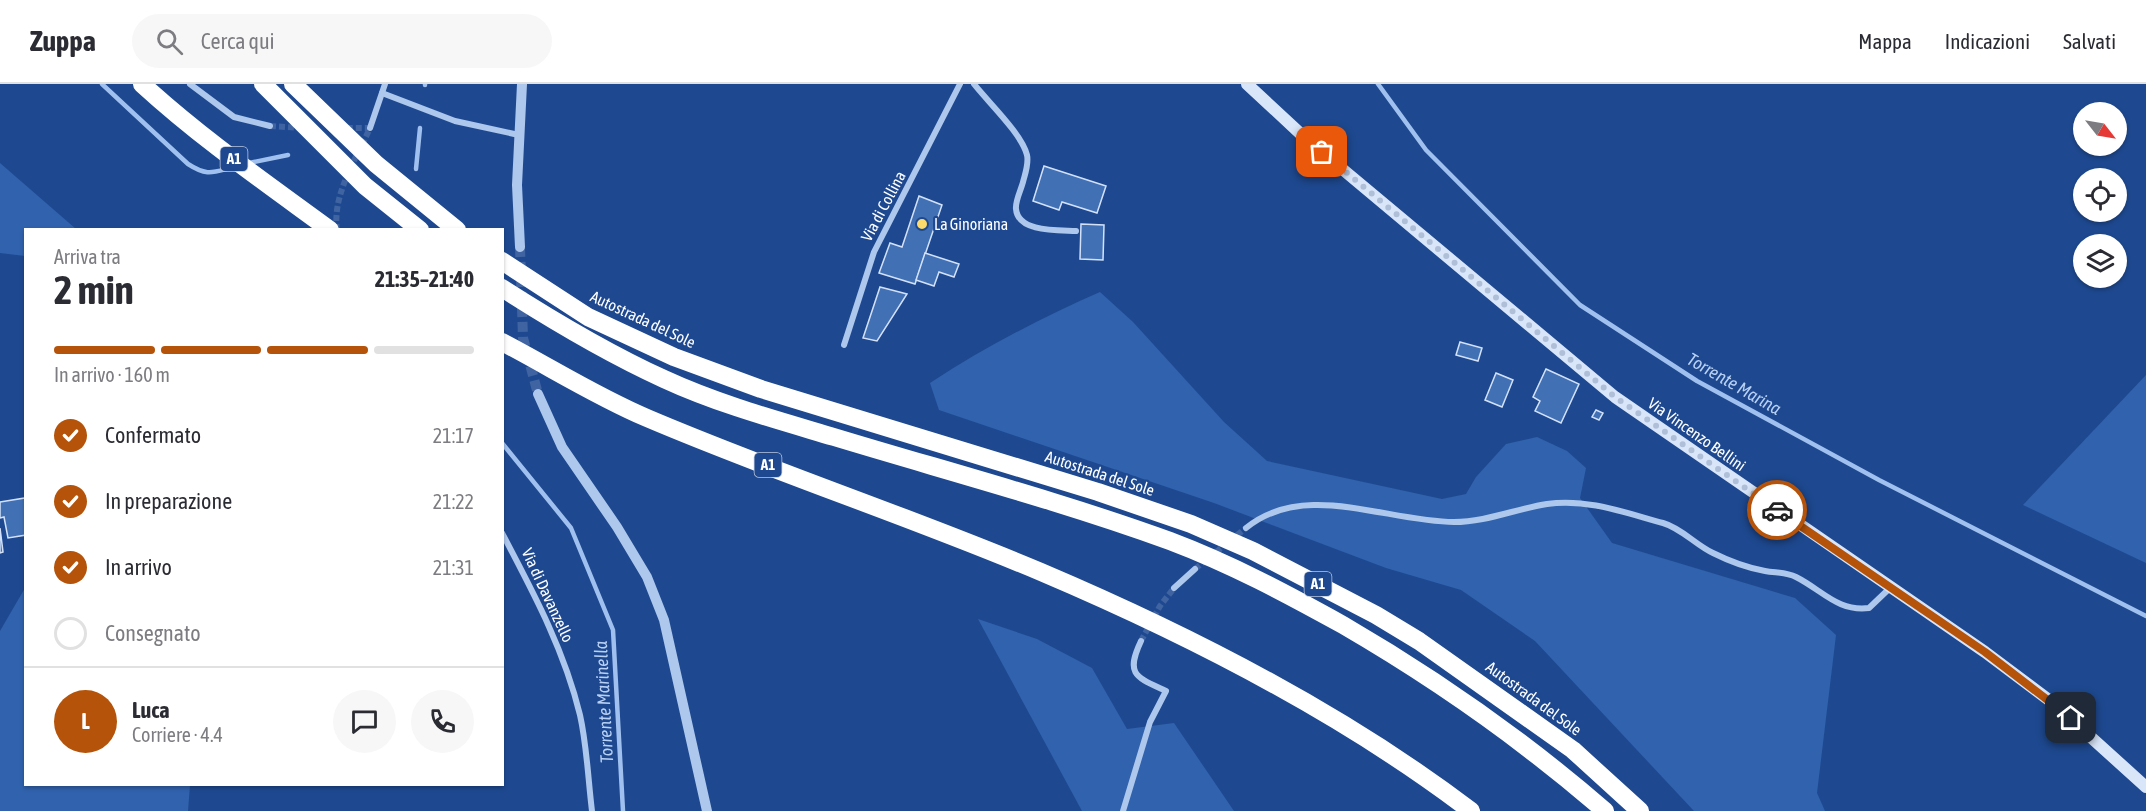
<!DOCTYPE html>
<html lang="it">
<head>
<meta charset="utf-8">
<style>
	:root { --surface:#fff; --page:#f7f7f7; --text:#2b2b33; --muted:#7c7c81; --line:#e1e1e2; --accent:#b45309 }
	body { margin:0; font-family:"Asap Condensed",sans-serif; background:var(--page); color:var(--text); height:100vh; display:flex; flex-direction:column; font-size:22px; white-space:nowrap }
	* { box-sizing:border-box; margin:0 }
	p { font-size:20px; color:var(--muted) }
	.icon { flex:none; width:33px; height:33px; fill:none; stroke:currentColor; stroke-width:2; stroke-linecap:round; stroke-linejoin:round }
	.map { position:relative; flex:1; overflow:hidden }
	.side { position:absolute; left:24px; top:144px; width:480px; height:558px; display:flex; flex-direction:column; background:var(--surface); border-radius:0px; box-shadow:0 2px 4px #0004 }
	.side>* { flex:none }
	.needle { width:39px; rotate:121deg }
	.controls { position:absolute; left:2073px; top:18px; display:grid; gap:12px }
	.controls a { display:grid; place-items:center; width:54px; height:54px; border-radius:50%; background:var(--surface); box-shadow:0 2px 4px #0004; font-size:30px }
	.pin { position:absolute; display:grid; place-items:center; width:51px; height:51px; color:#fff; margin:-26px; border-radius:12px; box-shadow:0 3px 9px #0006 }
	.courier { position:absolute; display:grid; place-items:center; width:60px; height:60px; margin:-30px; border:4px solid #b45309; border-radius:50%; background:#fff; color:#222; box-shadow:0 2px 8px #0007 }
	.head em { font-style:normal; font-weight:700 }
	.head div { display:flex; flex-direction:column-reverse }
	.head { display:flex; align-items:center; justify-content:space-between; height:102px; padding:0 30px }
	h1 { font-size:39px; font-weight:700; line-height:45px }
	.bar { display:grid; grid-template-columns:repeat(4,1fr); gap:9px 6px; align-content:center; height:72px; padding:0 30px }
	.bar i { height:8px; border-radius:4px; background:var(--line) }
	.bar .selected { background:var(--accent) }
	.bar p { grid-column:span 4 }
	.line { display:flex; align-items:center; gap:15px; padding:0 30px; border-top:2px solid var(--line) }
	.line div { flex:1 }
	.round { display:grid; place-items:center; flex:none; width:63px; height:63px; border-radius:32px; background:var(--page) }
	ol { padding:0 30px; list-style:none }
	li { display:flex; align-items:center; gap:18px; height:66px }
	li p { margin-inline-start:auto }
	li .icon { padding:6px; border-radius:50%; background:var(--accent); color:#fff; stroke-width:4 }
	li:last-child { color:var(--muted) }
	li i { width:33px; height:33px; border:3px solid var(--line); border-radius:50% }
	header { display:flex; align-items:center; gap:36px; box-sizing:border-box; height:84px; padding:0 30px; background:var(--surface); border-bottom:2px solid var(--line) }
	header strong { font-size:28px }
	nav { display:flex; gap:33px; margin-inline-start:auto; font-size:21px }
	.search { width:420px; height:54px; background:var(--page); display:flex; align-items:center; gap:15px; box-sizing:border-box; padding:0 21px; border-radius:33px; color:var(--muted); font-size:22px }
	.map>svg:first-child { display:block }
	.green { fill:#3162ad }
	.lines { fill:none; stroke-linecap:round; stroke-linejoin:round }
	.stream { stroke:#a0c1ef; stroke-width:4.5 }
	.building { fill:#4270b5; stroke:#d3e2fa; stroke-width:1.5 }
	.minor-tunnel { stroke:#4064a1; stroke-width:6; stroke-dasharray:6 3; stroke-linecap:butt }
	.tertiary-tunnel { stroke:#4064a1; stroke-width:10; stroke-dasharray:10 5; stroke-linecap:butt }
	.minor { stroke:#adc7ed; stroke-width:6 }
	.tertiary { stroke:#adc7ed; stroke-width:10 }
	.secondary { stroke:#d9e6fa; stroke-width:12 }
	.motorway { stroke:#fff; stroke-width:18 }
	.done { stroke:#b0bfd8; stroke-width:6; stroke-dasharray:0 10.8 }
	.route { stroke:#b45309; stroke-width:8 }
	.poi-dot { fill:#fcda6c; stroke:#1e4990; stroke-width:2 }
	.labels { text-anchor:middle; stroke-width:4.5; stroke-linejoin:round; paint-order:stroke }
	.shield { fill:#1e4990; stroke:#bcc8de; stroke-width:1.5 }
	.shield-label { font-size:15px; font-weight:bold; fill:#fff }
	.street-label { font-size:16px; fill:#fff; stroke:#1e4990 }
	.poi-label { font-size:16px; fill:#fff; stroke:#1e4990; text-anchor:start }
	.water-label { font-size:18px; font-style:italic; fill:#b9d1f4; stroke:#1e4990 }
</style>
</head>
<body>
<header>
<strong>Zuppa</strong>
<div class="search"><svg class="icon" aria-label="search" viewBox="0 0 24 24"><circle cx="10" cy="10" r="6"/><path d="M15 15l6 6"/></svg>Cerca qui</div>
<nav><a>Mappa</a><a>Indicazioni</a><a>Salvati</a></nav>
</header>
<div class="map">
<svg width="2146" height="727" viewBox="0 0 2146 727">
	<rect width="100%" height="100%" fill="#1e4990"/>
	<g class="green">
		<polygon points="0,79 76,145 26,146 25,172 0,169"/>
		<path d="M1100,208L1133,238L1224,338L1267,377L1442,415L1466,410L1476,393L1506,360L1537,353L1567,367L1586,384L1580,414L1612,459L1795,514L1836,551L1817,709L1825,727H1694L1535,557L1461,506L1386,484L1214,419L939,326L930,299C985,263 1041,234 1100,208Z"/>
		<polygon points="2146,291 2146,479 2023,421"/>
		<polygon points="25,504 26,700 190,701 188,727 0,727 0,547"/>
		<polygon points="978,535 1037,555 1092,584 1127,645 1174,639 1234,727 1082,727"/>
	</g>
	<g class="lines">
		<g class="stream">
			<path d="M102,0L188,80C208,93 213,88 235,83"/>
			<polyline points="1378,0 1426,66 1580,221 1697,297 1879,396 2146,532"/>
			<polyline points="425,1 425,0"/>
			<polyline points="249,79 288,71"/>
			<polyline points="416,85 420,44"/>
			<polyline points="502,359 571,444 613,546 623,727"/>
		</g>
	</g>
	<g class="building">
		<polygon points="1044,82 1106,102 1097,129 1062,118 1059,126 1033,117"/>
		<polygon points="919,112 942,121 915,200 879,189 890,159 902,163"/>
		<polygon points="1081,140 1104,141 1103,176 1080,175"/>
		<polygon points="925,169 959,180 954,193 939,188 934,202 916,196"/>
		<polygon points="880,203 907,210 877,257 863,254"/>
		<polygon points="1460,258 1482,264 1478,277 1456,271"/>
		<polygon points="1546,285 1579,300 1561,339 1535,327 1540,317 1533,313"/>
		<polygon points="1496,289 1513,296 1502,323 1485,316"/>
		<polygon points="1596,326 1603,329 1599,336 1592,333"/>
		<polygon points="25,414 26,451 8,454 4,433 0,434 0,418"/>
		<polygon points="0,444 3,468 0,469"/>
	</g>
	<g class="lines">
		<g class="minor-tunnel">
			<polyline points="270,42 302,44"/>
			<path d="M337,146C332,111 356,75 370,44H345"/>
			<polyline points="1195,485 1246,444"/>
			<polyline points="1141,557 1160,522 1174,504"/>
		</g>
		<polyline class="tertiary-tunnel" points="520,163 523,254 538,310"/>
		<g class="minor">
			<polyline points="190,0 234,33 270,42"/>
			<path d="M974,0C988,18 1022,50 1027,71C1029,80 1025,90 1023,98C1021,106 1015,117 1016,125C1018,149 1060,146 1076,147"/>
			<polyline points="382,9 455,37 519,51"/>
			<polyline points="370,44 385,0"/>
			<polyline points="844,261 874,168 960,0"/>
			<path d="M1246,444C1305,396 1387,438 1454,438C1486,438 1515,425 1547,420C1587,414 1626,429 1663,439C1681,444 1696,461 1713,469C1729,477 1748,484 1765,487C1776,489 1786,488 1796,493C1822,506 1838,528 1869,524L1891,503"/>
			<path d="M502,449C533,508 564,565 580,631C587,662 588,695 592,727"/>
			<polyline points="1174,504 1195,485"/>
			<path d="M1123,727L1150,638L1166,607C1136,593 1125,591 1141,557"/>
		</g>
		<g class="tertiary">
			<polyline points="520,163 517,101 522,0"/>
			<polyline points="538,310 562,363 617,443 647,493 664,536 707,727"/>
		</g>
		<polyline class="secondary" points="1247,0 1304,53 1615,313 1985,568 2053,619 2146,703"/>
		<g class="motorway">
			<path d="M142,0C201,54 266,99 330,146"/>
			<polyline points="263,0 365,102 420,146"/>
			<polyline points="293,0 376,80 457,146"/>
			<polyline points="502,177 588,233 674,273 761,305 1098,408 1191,440 1253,467 1376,531 1419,557 1573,666 1640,727"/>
			<path d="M502,204C555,238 607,269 664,295C718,320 777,336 834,353C946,387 1060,417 1170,457C1231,480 1287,510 1343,541C1436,595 1523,656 1605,727"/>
			<path d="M502,258C550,283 597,313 647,334C776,389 911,433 1041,488C1187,550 1345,631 1471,727"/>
		</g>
	</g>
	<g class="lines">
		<polyline class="done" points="1322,68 1615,313 1777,426"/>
		<polyline class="route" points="1777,426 1985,568 2071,634"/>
	</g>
	<circle class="poi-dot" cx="922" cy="140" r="6"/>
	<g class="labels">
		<g class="shield">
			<rect x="220.5" y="63" width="27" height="24" rx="4.5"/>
			<rect x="754.5" y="369" width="27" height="24" rx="4.5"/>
			<rect x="1304.5" y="488" width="27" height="24" rx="4.5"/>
		</g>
		<g class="shield-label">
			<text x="234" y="80">A1</text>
			<text x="768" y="386">A1</text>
			<text x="1318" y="505">A1</text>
		</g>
		<g class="street-label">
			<text transform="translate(883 122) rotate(-62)" y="6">Via di Collina</text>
			<text transform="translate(643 235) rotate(25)" y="6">Autostrada del Sole</text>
			<text transform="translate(1697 350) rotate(35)" y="6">Via Vincenzo Bellini</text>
			<text transform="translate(1100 389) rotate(18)" y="6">Autostrada del Sole</text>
			<text transform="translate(548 511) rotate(65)" y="6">Via di Davanzello</text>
			<text transform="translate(1534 614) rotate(36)" y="6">Autostrada del Sole</text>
		</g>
		<g class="poi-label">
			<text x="934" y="146">La Ginoriana</text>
		</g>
		<g class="water-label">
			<text transform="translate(1734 300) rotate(30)" y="6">Torrente Marina</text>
			<text transform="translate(604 618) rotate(-93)" y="6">Torrente Marinella</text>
		</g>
	</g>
</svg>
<div class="controls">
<a><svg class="needle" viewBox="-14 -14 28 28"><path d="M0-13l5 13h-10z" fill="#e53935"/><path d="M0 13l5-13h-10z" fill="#7c7c81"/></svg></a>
<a><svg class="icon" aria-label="locate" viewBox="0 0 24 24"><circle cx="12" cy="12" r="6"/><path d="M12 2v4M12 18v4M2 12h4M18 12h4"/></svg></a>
<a><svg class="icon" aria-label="layers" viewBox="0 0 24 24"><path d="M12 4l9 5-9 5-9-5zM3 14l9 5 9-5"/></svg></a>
</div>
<div class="pin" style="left:1322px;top:68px;background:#ea580c"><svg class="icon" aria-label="bag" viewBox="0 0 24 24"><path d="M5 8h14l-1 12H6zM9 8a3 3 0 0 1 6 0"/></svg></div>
<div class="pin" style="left:2071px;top:634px;background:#1f2937"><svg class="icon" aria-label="home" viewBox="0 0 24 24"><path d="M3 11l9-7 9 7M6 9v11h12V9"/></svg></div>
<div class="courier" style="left:1777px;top:426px"><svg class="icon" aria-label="car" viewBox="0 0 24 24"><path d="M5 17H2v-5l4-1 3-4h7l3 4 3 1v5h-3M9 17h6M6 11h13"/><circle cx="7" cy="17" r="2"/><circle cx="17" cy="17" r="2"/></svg></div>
<section class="side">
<div class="head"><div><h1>2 min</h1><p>Arriva tra</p></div><em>21:35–21:40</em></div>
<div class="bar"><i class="selected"></i><i class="selected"></i><i class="selected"></i><i></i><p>In arrivo · 160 m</p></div>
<ol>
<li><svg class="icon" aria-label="check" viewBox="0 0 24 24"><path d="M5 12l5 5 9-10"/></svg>Confermato<p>21:17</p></li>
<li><svg class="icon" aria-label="check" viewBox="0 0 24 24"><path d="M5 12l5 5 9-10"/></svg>In preparazione<p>21:22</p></li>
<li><svg class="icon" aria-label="check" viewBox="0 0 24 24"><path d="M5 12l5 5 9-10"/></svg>In arrivo<p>21:31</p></li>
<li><i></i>Consegnato</li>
</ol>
<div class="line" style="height:108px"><b class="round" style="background:var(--accent);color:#fff">L</b><div><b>Luca</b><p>Corriere · 4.4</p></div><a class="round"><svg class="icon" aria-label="chat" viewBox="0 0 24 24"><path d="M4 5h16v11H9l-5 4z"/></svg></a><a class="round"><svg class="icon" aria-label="phone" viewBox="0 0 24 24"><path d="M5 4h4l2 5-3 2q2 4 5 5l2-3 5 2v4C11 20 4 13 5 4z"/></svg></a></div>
</section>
</div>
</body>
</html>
